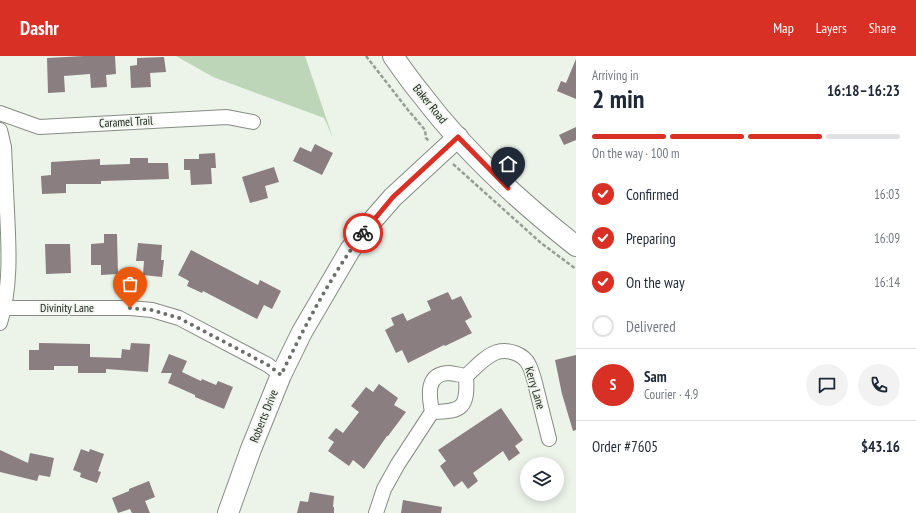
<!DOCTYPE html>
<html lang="en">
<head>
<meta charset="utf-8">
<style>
	:root { --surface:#fff; --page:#f2f2f3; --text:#1f2937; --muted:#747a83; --line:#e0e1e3; --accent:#d93025 }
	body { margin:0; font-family:"PT Sans Narrow",sans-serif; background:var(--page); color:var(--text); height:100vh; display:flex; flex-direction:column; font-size:15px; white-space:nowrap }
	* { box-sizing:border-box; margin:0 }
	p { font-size:13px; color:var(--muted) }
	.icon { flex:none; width:22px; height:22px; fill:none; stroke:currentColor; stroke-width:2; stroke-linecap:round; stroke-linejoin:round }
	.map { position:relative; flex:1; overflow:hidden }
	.details { display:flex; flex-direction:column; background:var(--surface); width:340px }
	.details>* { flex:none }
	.buttons { position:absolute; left:520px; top:401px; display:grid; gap:8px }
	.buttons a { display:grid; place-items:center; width:44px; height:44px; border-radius:50%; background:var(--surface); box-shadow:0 2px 10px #0003; font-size:20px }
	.pin { position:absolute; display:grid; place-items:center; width:34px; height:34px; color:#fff; margin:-41px -17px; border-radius:50% 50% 50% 0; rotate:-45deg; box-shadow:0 0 4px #0007 }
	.pin .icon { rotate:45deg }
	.courier { position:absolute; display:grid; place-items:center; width:40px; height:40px; margin:-20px; border:3px solid #d93025; border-radius:50%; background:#fff; color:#222; box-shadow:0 1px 5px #0007 }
	.overview em { font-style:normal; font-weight:700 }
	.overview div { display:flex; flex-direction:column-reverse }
	.overview { display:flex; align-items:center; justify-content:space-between; height:68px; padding:0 16px }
	h1 { font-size:26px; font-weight:700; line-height:30px }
	.bar { display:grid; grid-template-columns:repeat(4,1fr); gap:6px 4px; align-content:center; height:48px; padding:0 16px }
	.bar i { height:5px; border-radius:3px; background:var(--line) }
	.bar .selected { background:var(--accent) }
	.bar p { grid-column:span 4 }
	.line { display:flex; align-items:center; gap:10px; padding:0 16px; border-top:1px solid var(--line) }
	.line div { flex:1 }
	.round { display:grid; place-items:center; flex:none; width:42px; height:42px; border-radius:21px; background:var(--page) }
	ol { padding:0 16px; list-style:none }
	li { display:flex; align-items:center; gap:12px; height:44px }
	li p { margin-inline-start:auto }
	li .icon { padding:4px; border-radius:50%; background:var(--accent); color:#fff; stroke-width:4 }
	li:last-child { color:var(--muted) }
	li i { width:22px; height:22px; border:2px solid var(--line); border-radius:50% }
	header { display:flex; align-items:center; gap:24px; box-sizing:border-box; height:56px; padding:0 20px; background:var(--accent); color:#fff }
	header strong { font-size:19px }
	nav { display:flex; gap:22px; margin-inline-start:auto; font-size:14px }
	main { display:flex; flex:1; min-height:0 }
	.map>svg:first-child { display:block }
	.green { fill:#bdd6b8 }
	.building { fill:#8a7e80 }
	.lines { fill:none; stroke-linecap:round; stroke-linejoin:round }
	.street-casing { stroke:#848c83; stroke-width:16 }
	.secondary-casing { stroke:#848c83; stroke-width:22 }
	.path { stroke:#979d95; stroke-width:2.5; stroke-dasharray:4 2; stroke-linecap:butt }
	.street { stroke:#fff; stroke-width:14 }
	.secondary { stroke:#fff; stroke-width:20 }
	.done { stroke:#6a6f69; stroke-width:4; stroke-dasharray:0 7.2 }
	.route { stroke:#d93025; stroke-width:5 }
	.labels { text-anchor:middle; stroke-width:3; stroke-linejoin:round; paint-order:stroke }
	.street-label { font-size:12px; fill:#242723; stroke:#ecf4ea }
</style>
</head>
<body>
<header>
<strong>Dashr</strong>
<nav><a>Map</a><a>Layers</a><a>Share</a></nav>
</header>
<main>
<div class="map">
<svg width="576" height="457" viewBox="0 0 576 457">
	<rect width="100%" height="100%" fill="#ecf4ea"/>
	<polygon class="green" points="176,0 305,0 333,82 324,62 213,21"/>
	<g class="building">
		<polygon points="84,0 115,0 116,18 106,19 107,31 91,32 90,18 64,20 65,36 48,37 47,2"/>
		<polygon points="164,1 166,16 150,17 151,31 131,32 130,10 137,9 137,2"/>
		<polygon points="576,3 576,43 557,35 561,25 566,27"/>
		<polygon points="576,71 576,84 564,89 559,79"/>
		<polygon points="315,88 333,97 322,119 293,105 300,91 311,96"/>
		<polygon points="215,97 216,112 211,112 212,128 191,129 190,114 184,114 184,103 199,103 199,98"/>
		<polygon points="130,102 148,102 148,107 168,107 169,123 101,125 101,128 66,128 66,137 42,138 41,120 51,119 51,106 100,103 100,109 130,108"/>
		<polygon points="274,111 279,126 265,130 268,142 250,147 242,121"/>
		<polygon points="104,178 117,178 118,218 101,219 101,209 91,209 91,188 104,187"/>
		<polygon points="138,187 162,189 161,204 164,204 162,221 143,219 144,205 136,205"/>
		<polygon points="45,188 70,188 71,217 46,218"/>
		<polygon points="191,194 258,229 260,224 281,235 272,253 264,249 257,263 203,235 202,237 187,230 189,225 178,219"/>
		<polygon points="448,236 452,244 461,240 472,261 465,265 472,277 445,290 444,289 408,307 402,294 396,297 385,274 394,269 391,262 403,257 407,265 431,254 427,245"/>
		<polygon points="39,287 90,288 90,301 121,302 122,293 130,294 131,287 150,288 148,316 106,313 106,317 78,317 78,310 54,310 54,314 29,314 29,294 39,294"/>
		<polygon points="169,298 187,305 182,316 201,325 202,323 216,329 218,325 233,331 224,353 195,341 195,339 168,327 172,317 161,317"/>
		<polygon points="576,299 576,374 573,375 562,338 555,304"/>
		<polygon points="379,328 398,342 394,349 406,356 388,380 387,380 364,413 353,404 349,410 328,395 334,386 328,382 336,372 343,377 359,356 351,350 366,331 373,336"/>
		<polygon points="501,352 523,384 515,390 520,397 509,405 503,395 473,417 478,425 468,433 462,425 454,431 440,410 446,405 438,394"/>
		<polygon points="81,393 89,396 90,393 104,398 98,415 101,416 97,427 80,421 81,417 73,414"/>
		<polygon points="0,394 28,407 30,397 54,402 50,421 39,419 37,425 0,416"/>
		<polygon points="149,425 155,441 145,445 150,457 132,457 130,453 118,457 112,442 129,435 129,433"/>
		<polygon points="310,436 334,440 333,451 334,451 334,457 297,457 300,445 308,446"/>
		<polygon points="403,444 442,451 441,457 401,457"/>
	</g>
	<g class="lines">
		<g class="street-casing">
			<g id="street">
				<polyline points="0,57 39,71 227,61 253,66"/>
				<path d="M0,74L4,91C5,112 6,133 7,155C9,193 11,231 0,267"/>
				<polyline points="5,252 130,252 152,254 179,262 268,309 281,319"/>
				<path d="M432,356C463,356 468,351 466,320"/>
				<path d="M376,457L384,433L398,408L432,356C429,340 425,317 450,317C455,318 461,319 466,320C475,312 485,300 497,296C509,293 524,298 529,309C533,317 535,327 537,335C541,351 545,367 549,383"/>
			</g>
		</g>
		<g class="secondary-casing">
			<g id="secondary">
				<path d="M393,0C402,13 412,27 422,39C465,96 520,146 576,190"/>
				<polyline points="228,457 251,393 281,319 302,276 350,194 372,165 393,141 458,81"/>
			</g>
		</g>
		<g class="path">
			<polyline points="366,0 408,54 425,74 426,82 429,85"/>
			<polyline points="453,108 541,187 576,213"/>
		</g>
		<use href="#street" class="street"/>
		<use href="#secondary" class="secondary"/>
	</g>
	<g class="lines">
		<path class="done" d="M130,252L152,254L179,262L268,309L281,319C305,270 330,221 363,177"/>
		<polyline class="route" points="363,177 393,141 458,81 508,132"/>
	</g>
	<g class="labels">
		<g class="street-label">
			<text transform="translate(430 48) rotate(51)" y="4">Baker Road</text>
			<text transform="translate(126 66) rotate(-3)" y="4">Caramel Trail</text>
			<text x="67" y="256">Divinity Lane</text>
			<text transform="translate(535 332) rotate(73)" y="4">Kerry Lane</text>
			<text transform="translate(264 360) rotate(-68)" y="4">Roberts Drive</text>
		</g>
	</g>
</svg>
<div class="buttons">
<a><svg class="icon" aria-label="layers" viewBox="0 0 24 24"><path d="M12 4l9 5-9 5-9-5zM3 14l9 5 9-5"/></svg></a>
</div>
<div class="pin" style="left:130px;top:252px;background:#ea580c"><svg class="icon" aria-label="bag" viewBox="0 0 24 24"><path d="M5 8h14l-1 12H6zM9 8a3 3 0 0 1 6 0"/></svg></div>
<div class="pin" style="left:508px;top:132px;background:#1f2937"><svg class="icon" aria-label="home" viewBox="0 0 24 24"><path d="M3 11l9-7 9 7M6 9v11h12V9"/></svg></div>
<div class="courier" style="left:363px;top:177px"><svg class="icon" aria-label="bike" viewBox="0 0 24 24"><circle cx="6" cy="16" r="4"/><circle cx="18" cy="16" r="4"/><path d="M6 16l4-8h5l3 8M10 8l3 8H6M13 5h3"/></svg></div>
</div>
<section class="details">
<div class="overview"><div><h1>2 min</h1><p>Arriving in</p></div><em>16:18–16:23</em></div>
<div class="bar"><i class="selected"></i><i class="selected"></i><i class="selected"></i><i></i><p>On the way · 100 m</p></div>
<ol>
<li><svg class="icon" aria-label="check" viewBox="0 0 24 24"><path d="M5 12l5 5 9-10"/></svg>Confirmed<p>16:03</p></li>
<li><svg class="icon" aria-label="check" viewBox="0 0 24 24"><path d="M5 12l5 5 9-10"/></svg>Preparing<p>16:09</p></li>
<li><svg class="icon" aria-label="check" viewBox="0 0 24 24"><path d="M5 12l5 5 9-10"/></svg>On the way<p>16:14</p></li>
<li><i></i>Delivered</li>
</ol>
<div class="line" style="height:72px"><b class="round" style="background:var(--accent);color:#fff">S</b><div><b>Sam</b><p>Courier · 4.9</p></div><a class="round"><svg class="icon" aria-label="chat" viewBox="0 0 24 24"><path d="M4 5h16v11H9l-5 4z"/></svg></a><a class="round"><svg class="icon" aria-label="phone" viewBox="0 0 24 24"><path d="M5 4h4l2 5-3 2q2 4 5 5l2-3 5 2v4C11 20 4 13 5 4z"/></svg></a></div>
<div class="line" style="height:52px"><div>Order #7605</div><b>$43.16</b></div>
</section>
</main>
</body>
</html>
